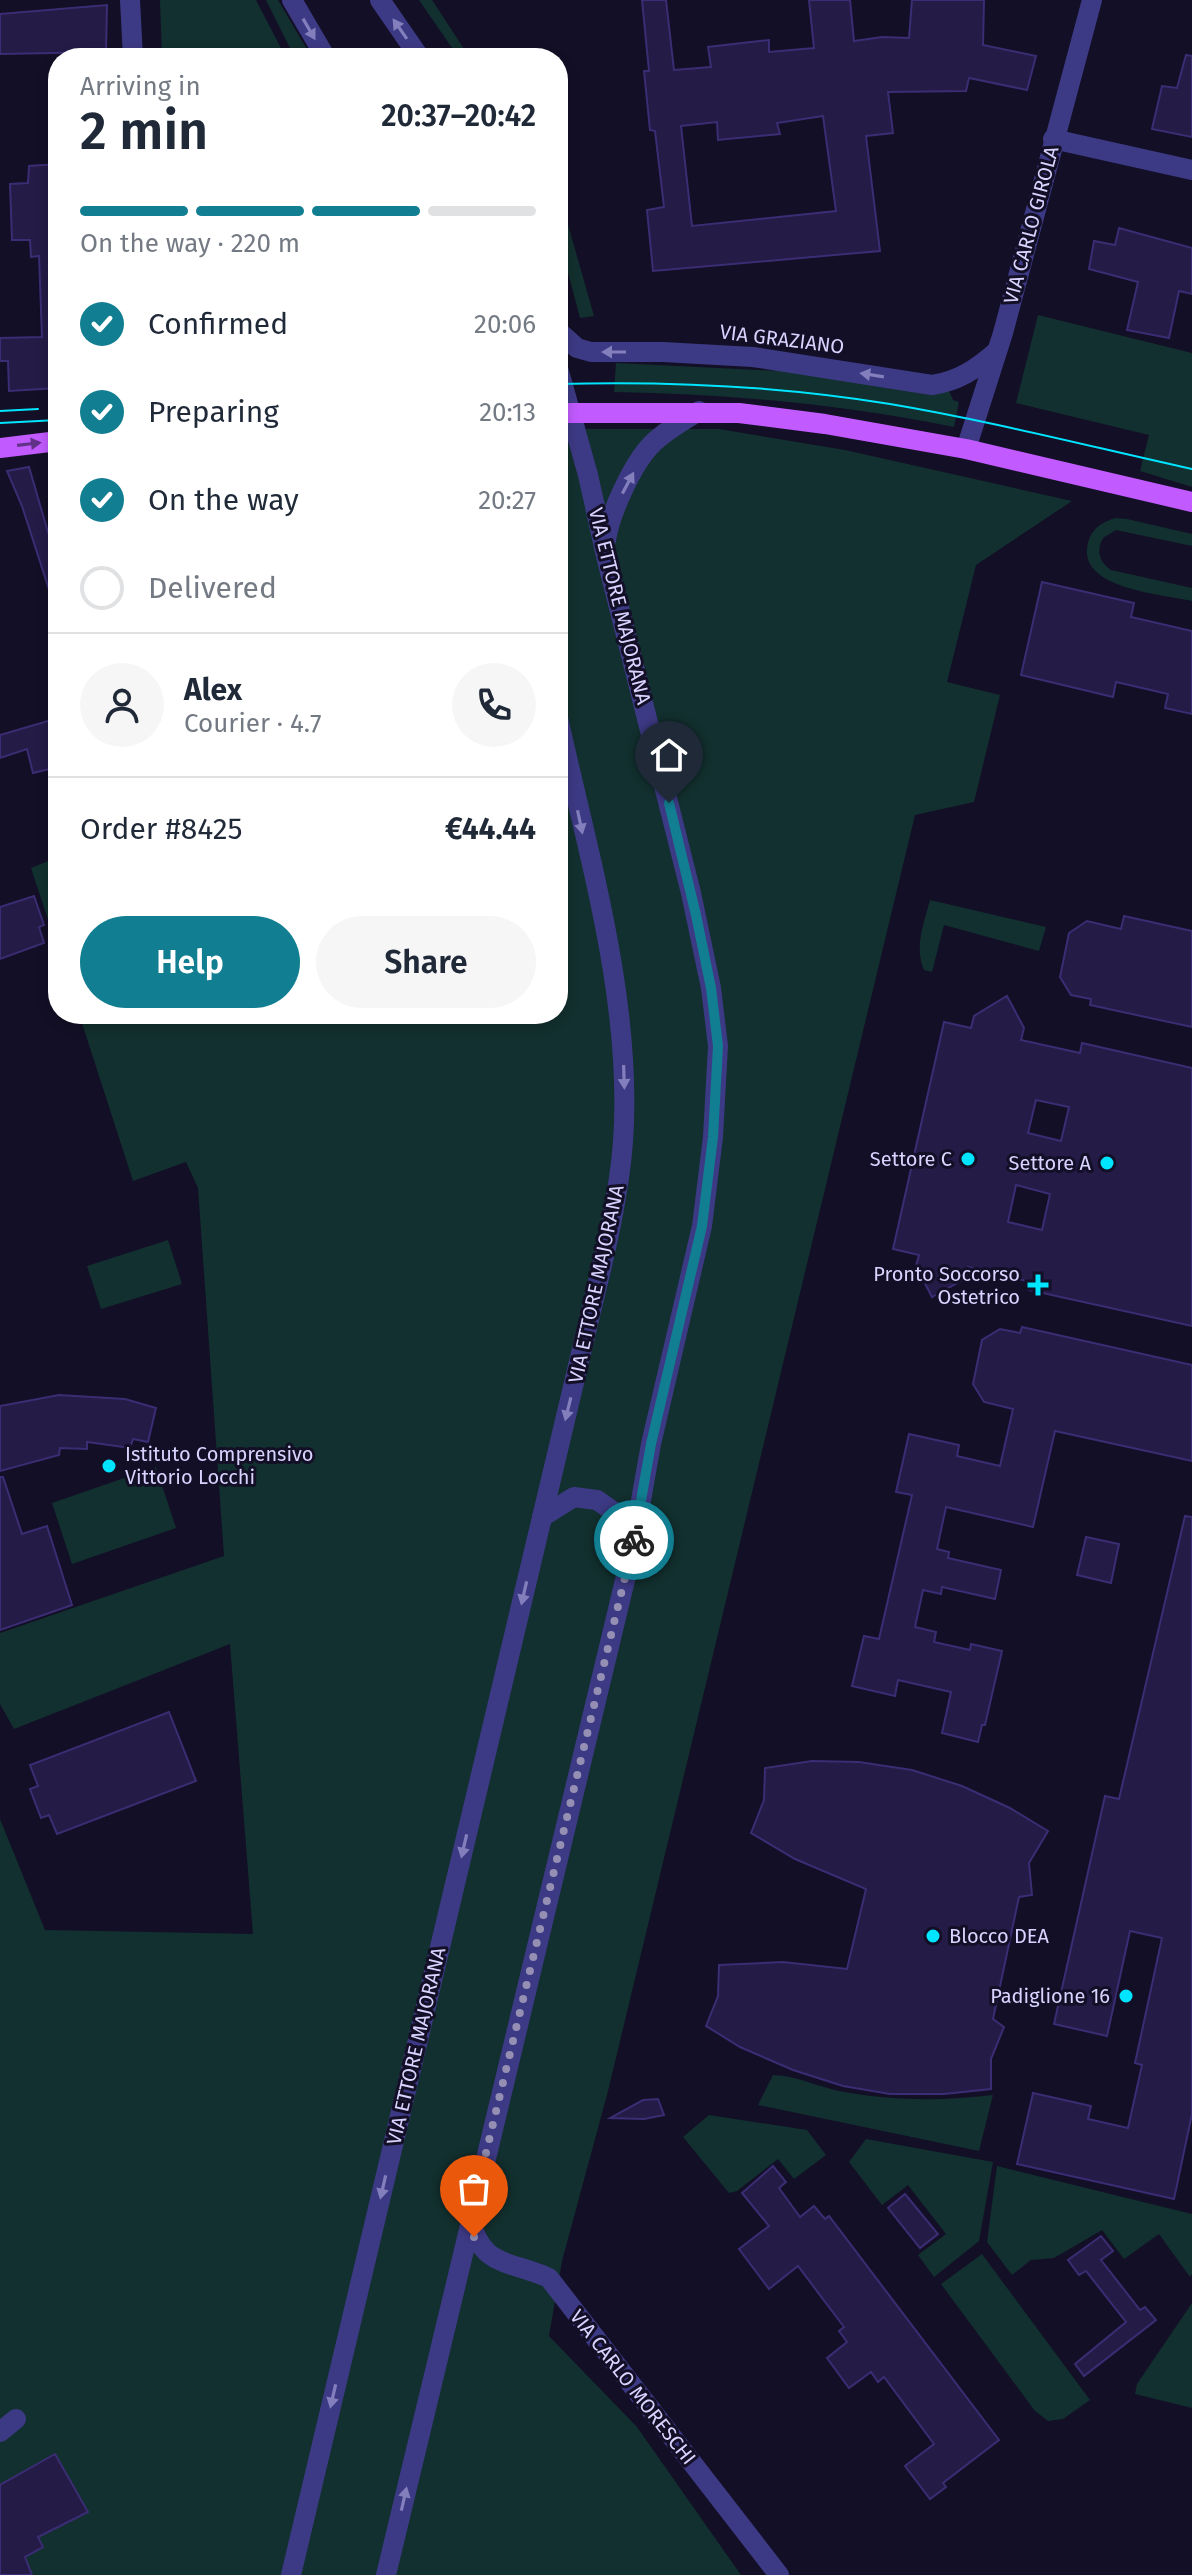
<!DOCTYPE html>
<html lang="en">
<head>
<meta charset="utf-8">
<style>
	:root { --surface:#fff; --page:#f6f6f7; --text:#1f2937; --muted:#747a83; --line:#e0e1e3; --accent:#117e91 }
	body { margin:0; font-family:"Fira Sans",sans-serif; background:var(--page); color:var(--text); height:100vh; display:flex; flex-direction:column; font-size:30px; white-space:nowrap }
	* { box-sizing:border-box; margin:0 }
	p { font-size:26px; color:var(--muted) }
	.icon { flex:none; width:44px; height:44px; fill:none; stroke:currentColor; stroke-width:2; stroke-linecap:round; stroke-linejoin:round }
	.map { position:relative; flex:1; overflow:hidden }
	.panel { position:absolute; left:48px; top:48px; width:520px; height:976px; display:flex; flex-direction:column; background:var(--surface); border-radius:32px; box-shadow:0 4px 12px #0003 }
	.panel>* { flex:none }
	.pin { position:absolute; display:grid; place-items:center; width:68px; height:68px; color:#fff; margin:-82px -34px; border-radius:50% 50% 50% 0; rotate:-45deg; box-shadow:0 0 8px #0007 }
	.pin .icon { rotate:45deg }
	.courier { position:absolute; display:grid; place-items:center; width:80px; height:80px; margin:-40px; border:6px solid #117e91; border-radius:50%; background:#fff; color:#222; box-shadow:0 2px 10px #0007 }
	.headline em { font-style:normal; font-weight:600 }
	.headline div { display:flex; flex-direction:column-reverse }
	.headline { display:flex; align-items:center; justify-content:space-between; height:136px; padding:0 32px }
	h1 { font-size:52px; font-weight:600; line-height:60px }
	.bar { display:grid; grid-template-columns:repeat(4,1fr); gap:12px 8px; align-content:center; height:96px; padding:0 32px }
	.bar i { height:10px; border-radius:6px; background:var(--line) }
	.bar .selected { background:var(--accent) }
	.bar p { grid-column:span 4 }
	.line { display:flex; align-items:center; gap:20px; padding:0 32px; border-top:2px solid var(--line) }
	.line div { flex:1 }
	.round { display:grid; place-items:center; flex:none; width:84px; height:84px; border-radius:42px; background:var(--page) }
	ol { padding:0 32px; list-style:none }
	li { display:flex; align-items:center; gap:24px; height:88px }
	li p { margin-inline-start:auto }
	li .icon { padding:8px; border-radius:50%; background:var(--accent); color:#fff; stroke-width:4 }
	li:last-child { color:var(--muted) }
	li i { width:44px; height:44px; border:4px solid var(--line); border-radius:50% }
	.button { display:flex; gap:16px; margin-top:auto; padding:16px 32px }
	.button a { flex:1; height:92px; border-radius:48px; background:var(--accent); color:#fff; font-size:32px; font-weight:600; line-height:92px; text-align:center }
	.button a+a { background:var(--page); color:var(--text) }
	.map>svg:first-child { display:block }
	.green { fill:#12302f }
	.building { fill:#241b47; stroke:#3b2d73; stroke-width:2; fill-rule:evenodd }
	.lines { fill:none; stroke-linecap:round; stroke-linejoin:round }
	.minor { stroke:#3d3a85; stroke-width:20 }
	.major { stroke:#c25bff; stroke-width:20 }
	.tram { stroke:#00e5ff; stroke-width:2 }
	.oneway { fill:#837fbc }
	.oneway2 { fill:#623188 }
	.done { stroke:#948fb3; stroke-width:8; stroke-dasharray:0 14.4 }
	.route { stroke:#117e91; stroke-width:10 }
	.poi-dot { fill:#00e5ff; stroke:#130f26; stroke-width:3 }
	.labels { text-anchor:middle; stroke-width:6; stroke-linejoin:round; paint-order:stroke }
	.street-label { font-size:20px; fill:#d9d4ff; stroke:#130f26 }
	.poi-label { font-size:20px; fill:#d9d4ff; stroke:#130f26; text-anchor:end }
</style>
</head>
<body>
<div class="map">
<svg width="1192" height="2575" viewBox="0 0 1192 2575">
	<rect width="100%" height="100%" fill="#130f26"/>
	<g class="green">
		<polygon points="160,0 256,0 286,58 162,58"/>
		<polygon points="266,0 278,0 312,58 295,58"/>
		<polygon points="419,0 432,0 470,58 459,58"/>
		<polygon points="558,199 567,221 594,316 580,318 558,235"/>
		<polygon points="1038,315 1192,353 1192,487 1140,471 1149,435 1016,403"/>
		<path d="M616,363L801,372L928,394L949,391L953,400L959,402L954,427C841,404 729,394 614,392Z"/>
		<polygon points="558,429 719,429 845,450 1072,501 976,565 947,682 1000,695 974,802 915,815 608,2091 562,2261 549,2336 637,2427 741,2575 0,2575 0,1819 45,1930 253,1934 230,1644 14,1729 0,1704 0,1633 224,1556 198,1188 186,1162 133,1181 79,1014 558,1014"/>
		<path d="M1115,518L1127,519L1192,534V546L1116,530L1103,538C1096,550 1099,562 1111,570L1192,588V601C1162,594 1076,589 1088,543C1091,529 1102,522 1115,518Z"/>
		<polygon points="58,857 58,950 31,868"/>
		<path d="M930,900L1046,927L1039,951L944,925L932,972L924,970C914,947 924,923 930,900Z"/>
		<polygon points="168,1240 182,1284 101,1309 87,1266"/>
		<polygon points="156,1467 176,1528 72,1564 52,1503"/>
		<path d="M773,2075C799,2076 820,2088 845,2092C895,2101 943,2101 993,2095L979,2151L758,2105Z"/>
		<polygon points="709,2115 807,2130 826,2155 794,2179 778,2159 737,2191 729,2193 683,2137"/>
		<polygon points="866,2139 993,2162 979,2241 934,2277 918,2255 946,2234 908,2185 882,2205 849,2162"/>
		<polygon points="997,2166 1192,2214 1192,2274 1190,2277 1159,2234 1124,2259 1102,2230 1054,2258 1031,2260 1012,2275 987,2242"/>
		<polygon points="982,2254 1090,2400 1063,2419 1048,2421 1035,2411 941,2284"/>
		<polygon points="1192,2303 1192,2408 1135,2394 1137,2384"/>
	</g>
	<g class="building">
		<path d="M642,0H666L674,70L711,67L708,47L769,40V52L814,48L809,0H850L854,41L882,37L909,38L912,0H984L983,45L1036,56L1027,90L969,78L966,91L888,92L893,133L866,136L880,251L653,271L647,210L664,207L655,131L650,130L644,71H649ZM823,116L836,211L692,226L681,126L717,122L718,140L780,134L777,123Z"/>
		<polygon points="107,5 106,52 0,54 0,14"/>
		<polygon points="1186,55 1192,56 1192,137 1152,129 1162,86 1177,88"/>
		<polygon points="58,164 58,184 52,184 54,235 58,235 58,388 9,391 8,361 0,361 0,338 42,337 39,256 31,257 30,240 12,240 10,184 28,183 29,166"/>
		<polygon points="1119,228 1192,248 1192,294 1179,291 1169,338 1127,330 1138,282 1089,269 1094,241 1115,245"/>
		<polygon points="29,467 50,539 58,537 58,605 54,605 22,506 7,471"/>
		<polygon points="1042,582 1134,603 1131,617 1192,631 1192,714 1165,708 1168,694 1116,682 1113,697 1021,675"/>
		<polygon points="58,718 58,767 33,773 27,749 0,758 0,735"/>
		<polygon points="34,896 44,925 39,927 44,943 0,959 0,907"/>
		<polygon points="1124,916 1192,931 1192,1027 1090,1005 1091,999 1071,995 1060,977 1069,933 1087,921 1121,929"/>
		<path d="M1007,996L1024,1028L1021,1040L1080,1053L1082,1043L1192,1068V1326L1029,1290L1031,1282L968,1267L966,1278L932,1297L916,1266L919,1255L893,1249L944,1022L971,1028L974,1016ZM1036,1100L1069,1107L1061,1141L1028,1133ZM1016,1185L1050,1194L1042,1230L1008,1222Z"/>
		<polygon points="1022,1327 1192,1365 1192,1461 1055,1431 1033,1527 946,1507 937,1549 949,1552 948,1558 1001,1570 995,1599 942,1587 941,1594 923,1590 915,1627 936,1632 934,1642 970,1650 971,1644 1002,1651 985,1725 982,1725 978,1742 942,1733 951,1692 898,1680 895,1696 852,1686 864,1636 879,1639 912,1495 896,1492 909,1434 959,1445 957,1456 1000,1466 1013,1409 984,1402 973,1384 982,1340 1000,1329 1020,1333"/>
		<polygon points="59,1395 125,1399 156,1408 148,1442 133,1439 130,1448 87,1442 87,1449 60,1448 59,1455 0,1471 0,1406"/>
		<polygon points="0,1477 3,1477 22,1534 47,1526 72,1605 0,1630"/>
		<polygon points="1185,1516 1192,1517 1192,2114 1174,2199 1017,2164 1033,2093 1091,2106 1088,2119 1128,2128 1142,2065 1135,2063 1162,1938 1130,1931 1107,2036 1054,2024 1105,1796 1119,1799"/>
		<polygon points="1086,1537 1119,1544 1111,1583 1077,1575"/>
		<polygon points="169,1712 196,1781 57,1834 49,1815 41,1818 30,1789 38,1786 30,1765"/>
		<polygon points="812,1761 859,1762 912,1770 962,1786 1010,1808 1048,1831 1029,1863 1032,1895 1019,1897 993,2019 1004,2027 991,2059 991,2089 944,2094 890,2094 843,2086 793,2070 740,2047 706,2026 718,1996 719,1965 783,1962 847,1969 866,1889 795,1859 751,1833 764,1800 765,1768"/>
		<polygon points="658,2099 664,2115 644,2119 610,2118 643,2100"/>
		<polygon points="773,2166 786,2182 779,2188 800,2217 814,2206 825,2219 829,2216 999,2440 943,2483 946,2487 930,2499 905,2466 934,2444 884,2377 878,2382 871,2372 849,2388 827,2358 847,2342 839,2331 844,2327 798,2266 769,2289 739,2249 769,2226 742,2193"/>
		<polygon points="905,2194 938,2234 920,2248 888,2208"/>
		<polygon points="1101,2236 1113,2251 1101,2260 1140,2310 1145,2307 1156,2320 1084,2376 1075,2364 1126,2322 1086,2271 1079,2275 1068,2260"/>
		<polygon points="55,2454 88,2512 38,2537 43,2547 25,2557 32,2575 0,2575 0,2485"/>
	</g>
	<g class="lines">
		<g class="minor">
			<polyline points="130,0 133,58"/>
			<polyline points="292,0 326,58"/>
			<polyline points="380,0 420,58"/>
			<polyline points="1053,139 1192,170"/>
			<path d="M558,331L577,348L591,352H663L753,357L932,385C959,381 976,369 997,351"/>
			<polyline points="966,449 1003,333 1092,0"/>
			<path d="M606,540C610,513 633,463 652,444C666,430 683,421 699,411"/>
			<polyline points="542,1517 574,1497 597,1500 617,1514 632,1551"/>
			<path d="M470,2219C482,2268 509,2260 549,2278L779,2575"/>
			<polyline points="0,2432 16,2419"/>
			<path d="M291,2575L586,1332C601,1269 618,1206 623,1142C633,1002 588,854 558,718"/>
			<polyline points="386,2575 632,1551 651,1444 702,1226 713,1137 718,1046 711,988 691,893 606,556 588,475 558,368"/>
		</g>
		<g class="major">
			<polyline points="558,413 739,413 825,424 966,449 1192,502"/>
			<polyline points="0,448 58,441"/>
		</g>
		<g class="tram">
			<path d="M558,384C669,381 780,386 890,404C991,421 1092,447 1192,469"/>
			<polyline points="0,411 38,409"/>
			<polyline points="0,423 58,420"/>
		</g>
	</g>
	<defs><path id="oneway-solid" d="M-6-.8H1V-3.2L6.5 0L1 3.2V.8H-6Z" transform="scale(2)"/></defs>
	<g class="oneway">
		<use href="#oneway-solid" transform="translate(309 29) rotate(60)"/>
		<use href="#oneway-solid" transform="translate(400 29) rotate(-125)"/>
		<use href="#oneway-solid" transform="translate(614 352) rotate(180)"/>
		<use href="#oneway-solid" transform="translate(872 375) rotate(-171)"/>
		<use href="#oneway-solid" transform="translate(628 483) rotate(-62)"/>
		<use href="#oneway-solid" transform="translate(580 822) rotate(78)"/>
		<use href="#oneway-solid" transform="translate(624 1077) rotate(88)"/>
		<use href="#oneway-solid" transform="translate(568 1409) rotate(104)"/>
		<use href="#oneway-solid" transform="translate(524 1593) rotate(103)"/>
		<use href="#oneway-solid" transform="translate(464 1846) rotate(103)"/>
		<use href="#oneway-solid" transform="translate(383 2187) rotate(103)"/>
		<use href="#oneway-solid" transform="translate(333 2396) rotate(103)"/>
		<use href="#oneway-solid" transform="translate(404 2499) rotate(-77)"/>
	</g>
	<use class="oneway2" href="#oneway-solid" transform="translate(29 444) rotate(-7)"/>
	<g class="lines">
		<polyline class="done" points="474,2237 470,2219 634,1540"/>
		<polyline class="route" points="634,1540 651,1444 702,1226 713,1137 718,1046 711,988 696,915 669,803"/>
	</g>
	<g class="poi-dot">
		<circle cx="968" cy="1159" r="8"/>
		<circle cx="1107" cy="1163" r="8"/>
		<path d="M1034 1273h8v8h8v8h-8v8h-8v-8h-8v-8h8z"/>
		<circle cx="109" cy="1466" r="8"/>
		<circle cx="933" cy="1936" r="8"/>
		<circle cx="1126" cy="1996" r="8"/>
	</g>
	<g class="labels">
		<g class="street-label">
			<text transform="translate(1031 225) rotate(-75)" y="7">VIA CARLO GIROLA</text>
			<text transform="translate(782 339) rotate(7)" y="7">VIA GRAZIANO</text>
			<text transform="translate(620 606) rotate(76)" y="7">VIA ETTORE MAJORANA</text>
			<text transform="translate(596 1284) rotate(-78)" y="7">VIA ETTORE MAJORANA</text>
			<text transform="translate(416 2046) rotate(-77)" y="7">VIA ETTORE MAJORANA</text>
			<text transform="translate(633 2387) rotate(52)" y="7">VIA CARLO MORESCHI</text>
		</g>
		<g class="poi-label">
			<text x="952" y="1166">Settore C</text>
			<text x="1091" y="1170">Settore A</text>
			<text x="1020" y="1281">Pronto Soccorso<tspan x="1020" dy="23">Ostetrico</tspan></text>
			<text x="125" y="1461" text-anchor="start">Istituto Comprensivo<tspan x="125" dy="23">Vittorio Locchi</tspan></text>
			<text x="949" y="1943" text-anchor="start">Blocco DEA</text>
			<text x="1110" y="2003">Padiglione 16</text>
		</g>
	</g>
</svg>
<div class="pin" style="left:474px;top:2237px;background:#ea580c"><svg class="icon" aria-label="bag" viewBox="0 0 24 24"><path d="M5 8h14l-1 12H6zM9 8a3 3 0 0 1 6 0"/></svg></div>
<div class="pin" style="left:669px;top:803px;background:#1f2937"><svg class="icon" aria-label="home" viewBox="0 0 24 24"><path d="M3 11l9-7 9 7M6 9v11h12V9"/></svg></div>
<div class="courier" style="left:634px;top:1540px"><svg class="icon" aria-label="bike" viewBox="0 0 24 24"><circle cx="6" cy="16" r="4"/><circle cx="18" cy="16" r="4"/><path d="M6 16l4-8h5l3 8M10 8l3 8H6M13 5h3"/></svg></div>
<section class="panel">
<div class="headline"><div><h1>2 min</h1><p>Arriving in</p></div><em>20:37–20:42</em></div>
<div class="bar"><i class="selected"></i><i class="selected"></i><i class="selected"></i><i></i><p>On the way · 220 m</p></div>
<ol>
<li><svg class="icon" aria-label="check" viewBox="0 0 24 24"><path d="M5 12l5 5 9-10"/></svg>Confirmed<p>20:06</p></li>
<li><svg class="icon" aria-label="check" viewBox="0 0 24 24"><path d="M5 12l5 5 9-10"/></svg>Preparing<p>20:13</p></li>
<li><svg class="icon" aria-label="check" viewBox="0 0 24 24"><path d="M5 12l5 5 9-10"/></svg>On the way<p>20:27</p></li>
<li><i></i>Delivered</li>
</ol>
<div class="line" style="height:144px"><a class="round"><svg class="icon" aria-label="person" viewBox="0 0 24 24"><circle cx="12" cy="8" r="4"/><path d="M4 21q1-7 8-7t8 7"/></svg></a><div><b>Alex</b><p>Courier · 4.7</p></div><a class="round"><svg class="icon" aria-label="phone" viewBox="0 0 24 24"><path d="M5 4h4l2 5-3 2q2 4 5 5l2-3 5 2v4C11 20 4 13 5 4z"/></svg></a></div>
<div class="line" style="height:104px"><div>Order #8425</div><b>€44.44</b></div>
<div class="button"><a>Help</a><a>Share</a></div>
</section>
</div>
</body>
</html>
